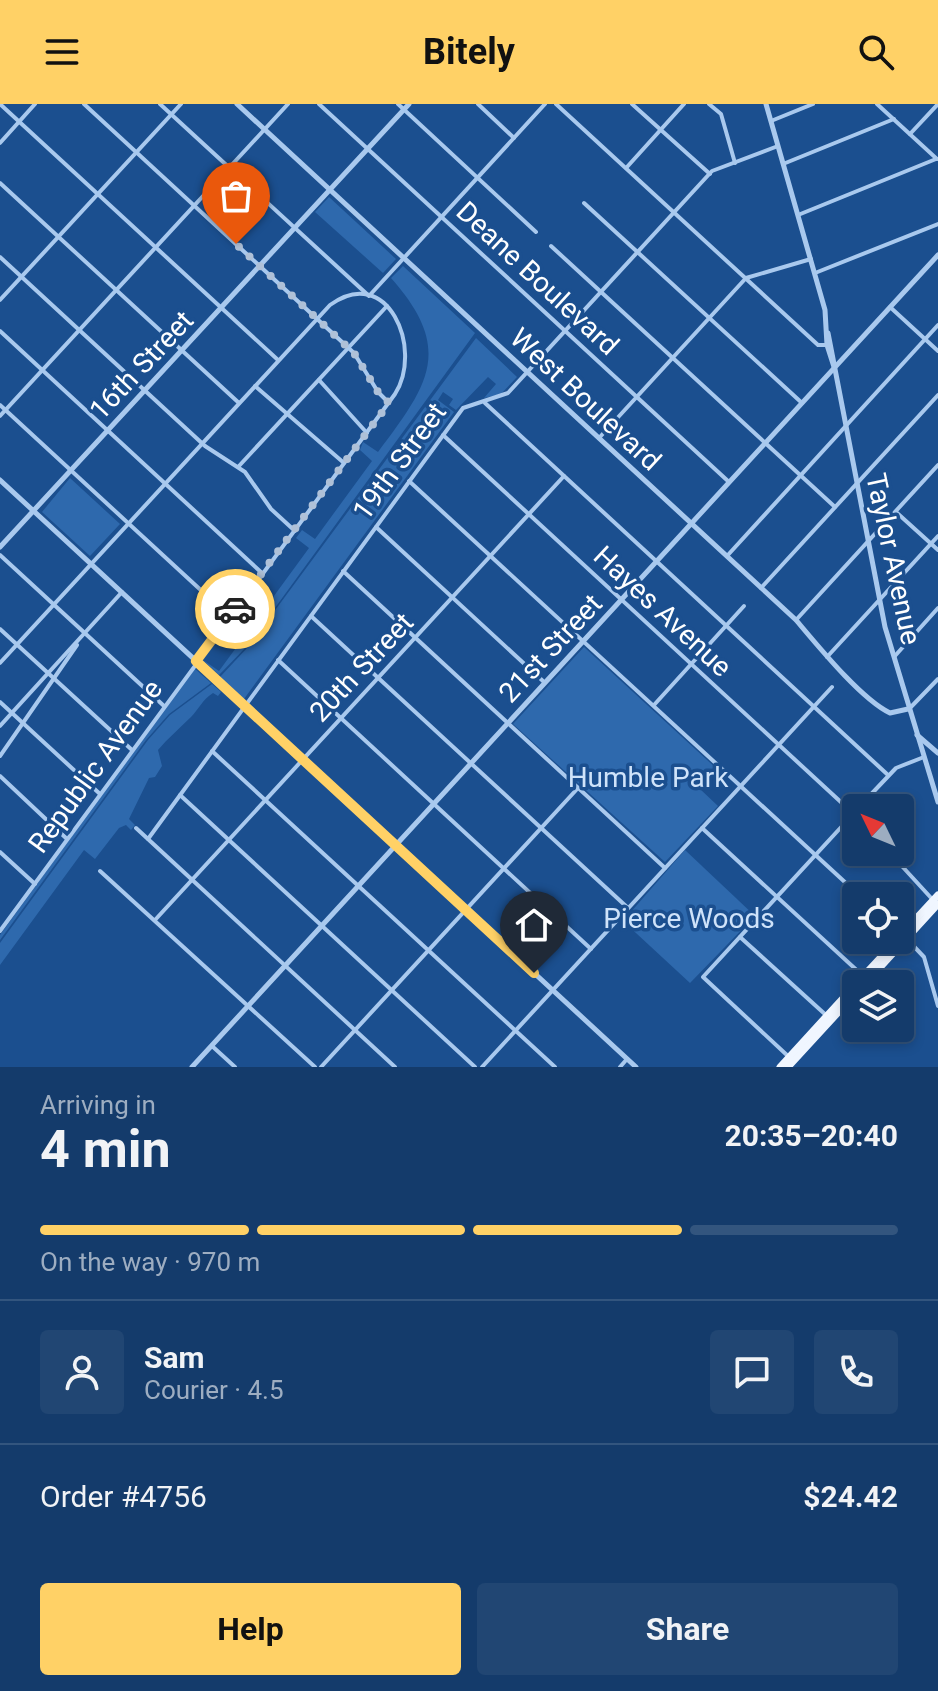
<!DOCTYPE html>
<html lang="en">
<head>
<meta charset="utf-8">
<style>
	:root { --surface:#143b6b; --page:#214673; --text:#f1f3f6; --muted:#9dadc1; --line:#33557e; --accent:#ffd166 }
	body { margin:0; font-family:Roboto,sans-serif; background:var(--page); color:var(--text); height:100vh; display:flex; flex-direction:column; font-size:30px; white-space:nowrap }
	* { box-sizing:border-box; margin:0 }
	p { font-size:26px; color:var(--muted) }
	.icon { flex:none; width:44px; height:44px; fill:none; stroke:currentColor; stroke-width:2; stroke-linecap:round; stroke-linejoin:round }
	.map { position:relative; height:963px; overflow:hidden }
	.side { display:flex; flex-direction:column; background:var(--surface); flex:1 }
	.side>* { flex:none }
	.needle { width:52px; rotate:313deg }
	.tools { position:absolute; left:842px; top:690px; display:grid; gap:16px }
	.tools a { display:grid; place-items:center; width:72px; height:72px; border-radius:8px; background:var(--surface); box-shadow:0 4px 12px #0003,0 0 0 2px var(--line); font-size:40px }
	.pin { position:absolute; display:grid; place-items:center; width:68px; height:68px; color:#fff; margin:-82px -34px; border-radius:50% 50% 50% 0; rotate:-45deg; box-shadow:0 0 8px #0007 }
	.pin .icon { rotate:45deg }
	.courier { position:absolute; display:grid; place-items:center; width:80px; height:80px; margin:-40px; border:6px solid #ffd166; border-radius:50%; background:#fff; color:#222; box-shadow:0 2px 10px #0007 }
	.head em { font-style:normal; font-weight:700 }
	.head div { display:flex; flex-direction:column-reverse }
	.head { display:flex; align-items:center; justify-content:space-between; height:136px; padding:0 40px }
	h1 { font-size:52px; font-weight:700; line-height:60px }
	.bar { display:grid; grid-template-columns:repeat(4,1fr); gap:12px 8px; align-content:center; height:96px; padding:0 40px }
	.bar i { height:10px; border-radius:6px; background:var(--line) }
	.bar .current { background:var(--accent) }
	.bar p { grid-column:span 4 }
	.line { display:flex; align-items:center; gap:20px; padding:0 40px; border-top:2px solid var(--line) }
	.line div { flex:1 }
	.round { display:grid; place-items:center; flex:none; width:84px; height:84px; border-radius:8px; background:var(--page) }
	.button { display:flex; gap:16px; margin-top:auto; padding:16px 40px }
	.button a { flex:1; height:92px; border-radius:8px; background:var(--accent); color:#111; font-size:32px; font-weight:700; line-height:92px; text-align:center }
	.button a+a { background:var(--page); color:var(--text) }
	header { display:flex; justify-content:space-between; align-items:center; height:104px; padding:0 40px; background:var(--accent); color:#111; font-size:36px; font-weight:700 }
	.map>svg:first-child { display:block }
	.green { fill:#2e69ad }
	.lines { fill:none; stroke-linecap:round; stroke-linejoin:round }
	.minor { stroke:#a9c9ee; stroke-width:4 }
	.tertiary { stroke:#a9c9ee; stroke-width:5 }
	.primary { stroke:#f0f6ff; stroke-width:7 }
	.done { stroke:#afc1d8; stroke-width:8; stroke-dasharray:0 14.4 }
	.route { stroke:#ffd166; stroke-width:10 }
	.labels { text-anchor:middle; stroke-width:7; stroke-linejoin:round; paint-order:stroke }
	.street-label { font-size:28px; fill:#fff; stroke:#1b4f8f }
	.park-label { font-size:28px; fill:#cfe3fa; stroke:#1b4f8f }
</style>
</head>
<body>
<header><svg class="icon" aria-label="menu" viewBox="0 0 24 24"><path d="M4 6h16M4 12h16M4 18h16"/></svg>Bitely<svg class="icon" aria-label="search" viewBox="0 0 24 24"><circle cx="10" cy="10" r="6"/><path d="M15 15l6 6"/></svg></header>
<div class="map">
<svg width="938" height="963" viewBox="0 0 938 963">
	<rect width="100%" height="100%" fill="#1b4f8f"/>
	<g class="green">
		<polygon points="329,93 396,155 383,169 315,108"/>
		<path d="M403,162L475,229L248,541L219,571L203,556L219,567L309,444L296,434L302,426L315,435L372,357L360,346L363,338L378,348C428,281 455,246 391,174Z"/>
		<polygon points="476,234 517,273 501,290 484,294 496,280 488,273 456,306 449,301 453,295 443,288 438,296 454,308 244,595 220,573 248,543"/>
		<polygon points="70,374 120,420 90,452 42,408"/>
		<polygon points="584,543 718,666 700,685 718,702 665,758 513,620"/>
		<polygon points="194,564 211,579 169,610 146,636 0,836 0,831"/>
		<path d="M212,580L221,588L218,592L213,589C202,596 199,605 191,613C180,624 168,634 158,646L162,662L155,673L149,674L129,715L135,721L131,726L126,721L119,724L95,755L84,746L0,861V839L148,636L170,611Z"/>
		<polygon points="685,746 755,812 690,879 623,817"/>
	</g>
	<g class="lines">
		<g class="minor">
			<polyline points="0,0 278,256"/>
			<polyline points="84,0 354,249 378,288 389,299"/>
			<polyline points="160,0 369,192 545,0"/>
			<polyline points="319,0 729,378"/>
			<polyline points="398,0 536,128"/>
			<polyline points="478,0 514,34"/>
			<polyline points="556,0 818,241 827,241"/>
			<polyline points="632,0 710,70"/>
			<polyline points="709,0 721,10 735,59"/>
			<polyline points="877,0 937,55"/>
			<polyline points="771,17 813,0"/>
			<polyline points="910,30 938,0"/>
			<polyline points="0,39 35,0"/>
			<polyline points="783,60 894,15"/>
			<polyline points="627,63 684,0"/>
			<polyline points="0,79 239,299"/>
			<polyline points="584,99 802,299"/>
			<polyline points="798,111 936,55"/>
			<polyline points="551,142 835,403"/>
			<polyline points="0,153 205,342 245,368 271,405 295,427"/>
			<polyline points="815,169 938,120"/>
			<polyline points="0,196 181,0"/>
			<polyline points="890,203 938,247"/>
			<polyline points="0,227 263,470"/>
			<polyline points="319,276 367,329"/>
			<polyline points="255,282 344,359"/>
			<polyline points="485,299 888,671"/>
			<polyline points="0,301 230,513"/>
			<polyline points="0,312 288,0"/>
			<polyline points="443,331 856,712"/>
			<polyline points="599,334 746,174 811,155"/>
			<polyline points="239,362 387,202"/>
			<polyline points="409,377 860,792"/>
			<polyline points="896,408 938,446"/>
			<polyline points="376,423 544,578"/>
			<polyline points="0,451 164,602"/>
			<polyline points="727,452 938,221"/>
			<polyline points="343,467 665,764"/>
			<polyline points="761,484 938,291"/>
			<polyline points="311,512 628,804"/>
			<polyline points="796,516 938,361"/>
			<polyline points="0,525 132,646"/>
			<polyline points="827,553 938,432"/>
			<polyline points="894,553 938,504"/>
			<polyline points="278,556 591,845"/>
			<path d="M0,559L330,201C387,159 424,244 395,290L0,827"/>
			<polyline points="0,598 100,690"/>
			<polyline points="654,601 744,502"/>
			<polyline points="909,605 938,575"/>
			<polyline points="0,622 122,488"/>
			<polyline points="212,647 555,963"/>
			<polyline points="0,652 77,541"/>
			<polyline points="0,672 67,735"/>
			<polyline points="180,691 475,963"/>
			<polyline points="858,704 896,664 924,653"/>
			<polyline points="136,724 395,963"/>
			<polyline points="702,724 862,871"/>
			<polyline points="148,735 463,304 508,289 712,67 778,42"/>
			<polyline points="0,748 35,780"/>
			<polyline points="889,748 933,796"/>
			<polyline points="100,767 315,963"/>
			<polyline points="155,816 564,372"/>
			<polyline points="740,833 827,912"/>
			<polyline points="905,833 924,853 938,902"/>
			<polyline points="212,942 235,963"/>
			<polyline points="789,953 703,873 856,707"/>
			<polyline points="321,963 578,684"/>
			<polyline points="482,963 832,583"/>
			<polyline points="620,963 627,955"/>
		</g>
		<g class="tertiary">
			<path d="M237,0L796,516C818,542 861,595 890,609L908,605"/>
			<polyline points="766,0 825,206 827,241 834,263"/>
			<polyline points="828,229 885,523 938,698"/>
			<polyline points="0,376 636,963"/>
			<polyline points="0,443 409,0"/>
			<polyline points="917,631 938,649"/>
			<polyline points="192,963 938,151"/>
		</g>
		<g class="primary">
			<polyline points="900,832 938,791"/>
			<polyline points="856,880 897,836"/>
			<polyline points="865,880 938,800"/>
			<polyline points="780,963 856,880"/>
			<polyline points="788,963 856,889"/>
		</g>
	</g>
	<g class="lines">
		<polyline class="done" points="235,505 389,299 378,288 354,249 236,140"/>
		<polyline class="route" points="235,505 196,557 534,869"/>
	</g>
	<g class="labels">
		<g class="street-label">
			<text transform="translate(538 174) rotate(43)" y="10">Deane Boulevard</text>
			<text transform="translate(141 261) rotate(-47)" y="10">16th Street</text>
			<text transform="translate(586 295) rotate(43)" y="10">West Boulevard</text>
			<text transform="translate(399 357) rotate(-54)" y="10">19th Street</text>
			<text transform="translate(894 455) rotate(78)" y="10">Taylor Avenue</text>
			<text transform="translate(663 507) rotate(43)" y="10">Hayes Avenue</text>
			<text transform="translate(550 544) rotate(-47)" y="10">21st Street</text>
			<text transform="translate(361 563) rotate(-47)" y="10">20th Street</text>
			<text transform="translate(95 662) rotate(-54)" y="10">Republic Avenue</text>
		</g>
		<g class="park-label">
			<text x="648" y="683">Humble Park</text>
			<text x="689" y="824">Pierce Woods</text>
		</g>
	</g>
</svg>
<div class="tools">
<a><svg class="needle" viewBox="-14 -14 28 28"><path d="M0-13l5 13h-10z" fill="#e53935"/><path d="M0 13l5-13h-10z" fill="#9dadc1"/></svg></a>
<a><svg class="icon" aria-label="locate" viewBox="0 0 24 24"><circle cx="12" cy="12" r="6"/><path d="M12 2v4M12 18v4M2 12h4M18 12h4"/></svg></a>
<a><svg class="icon" aria-label="layers" viewBox="0 0 24 24"><path d="M12 4l9 5-9 5-9-5zM3 14l9 5 9-5"/></svg></a>
</div>
<div class="pin" style="left:236px;top:140px;background:#ea580c"><svg class="icon" aria-label="bag" viewBox="0 0 24 24"><path d="M5 8h14l-1 12H6zM9 8a3 3 0 0 1 6 0"/></svg></div>
<div class="pin" style="left:534px;top:869px;background:#1f2937"><svg class="icon" aria-label="home" viewBox="0 0 24 24"><path d="M3 11l9-7 9 7M6 9v11h12V9"/></svg></div>
<div class="courier" style="left:235px;top:505px"><svg class="icon" aria-label="car" viewBox="0 0 24 24"><path d="M5 17H2v-5l4-1 3-4h7l3 4 3 1v5h-3M9 17h6M6 11h13"/><circle cx="7" cy="17" r="2"/><circle cx="17" cy="17" r="2"/></svg></div>
</div>
<section class="side">
<div class="head"><div><h1>4 min</h1><p>Arriving in</p></div><em>20:35–20:40</em></div>
<div class="bar"><i class="current"></i><i class="current"></i><i class="current"></i><i></i><p>On the way · 970 m</p></div>
<div class="line" style="height:144px"><a class="round"><svg class="icon" aria-label="person" viewBox="0 0 24 24"><circle cx="12" cy="8" r="4"/><path d="M4 21q1-7 8-7t8 7"/></svg></a><div><b>Sam</b><p>Courier · 4.5</p></div><a class="round"><svg class="icon" aria-label="chat" viewBox="0 0 24 24"><path d="M4 5h16v11H9l-5 4z"/></svg></a><a class="round"><svg class="icon" aria-label="phone" viewBox="0 0 24 24"><path d="M5 4h4l2 5-3 2q2 4 5 5l2-3 5 2v4C11 20 4 13 5 4z"/></svg></a></div>
<div class="line" style="height:104px"><div>Order #4756</div><b>$24.42</b></div>
<div class="button"><a>Help</a><a>Share</a></div>
</section>
</body>
</html>
